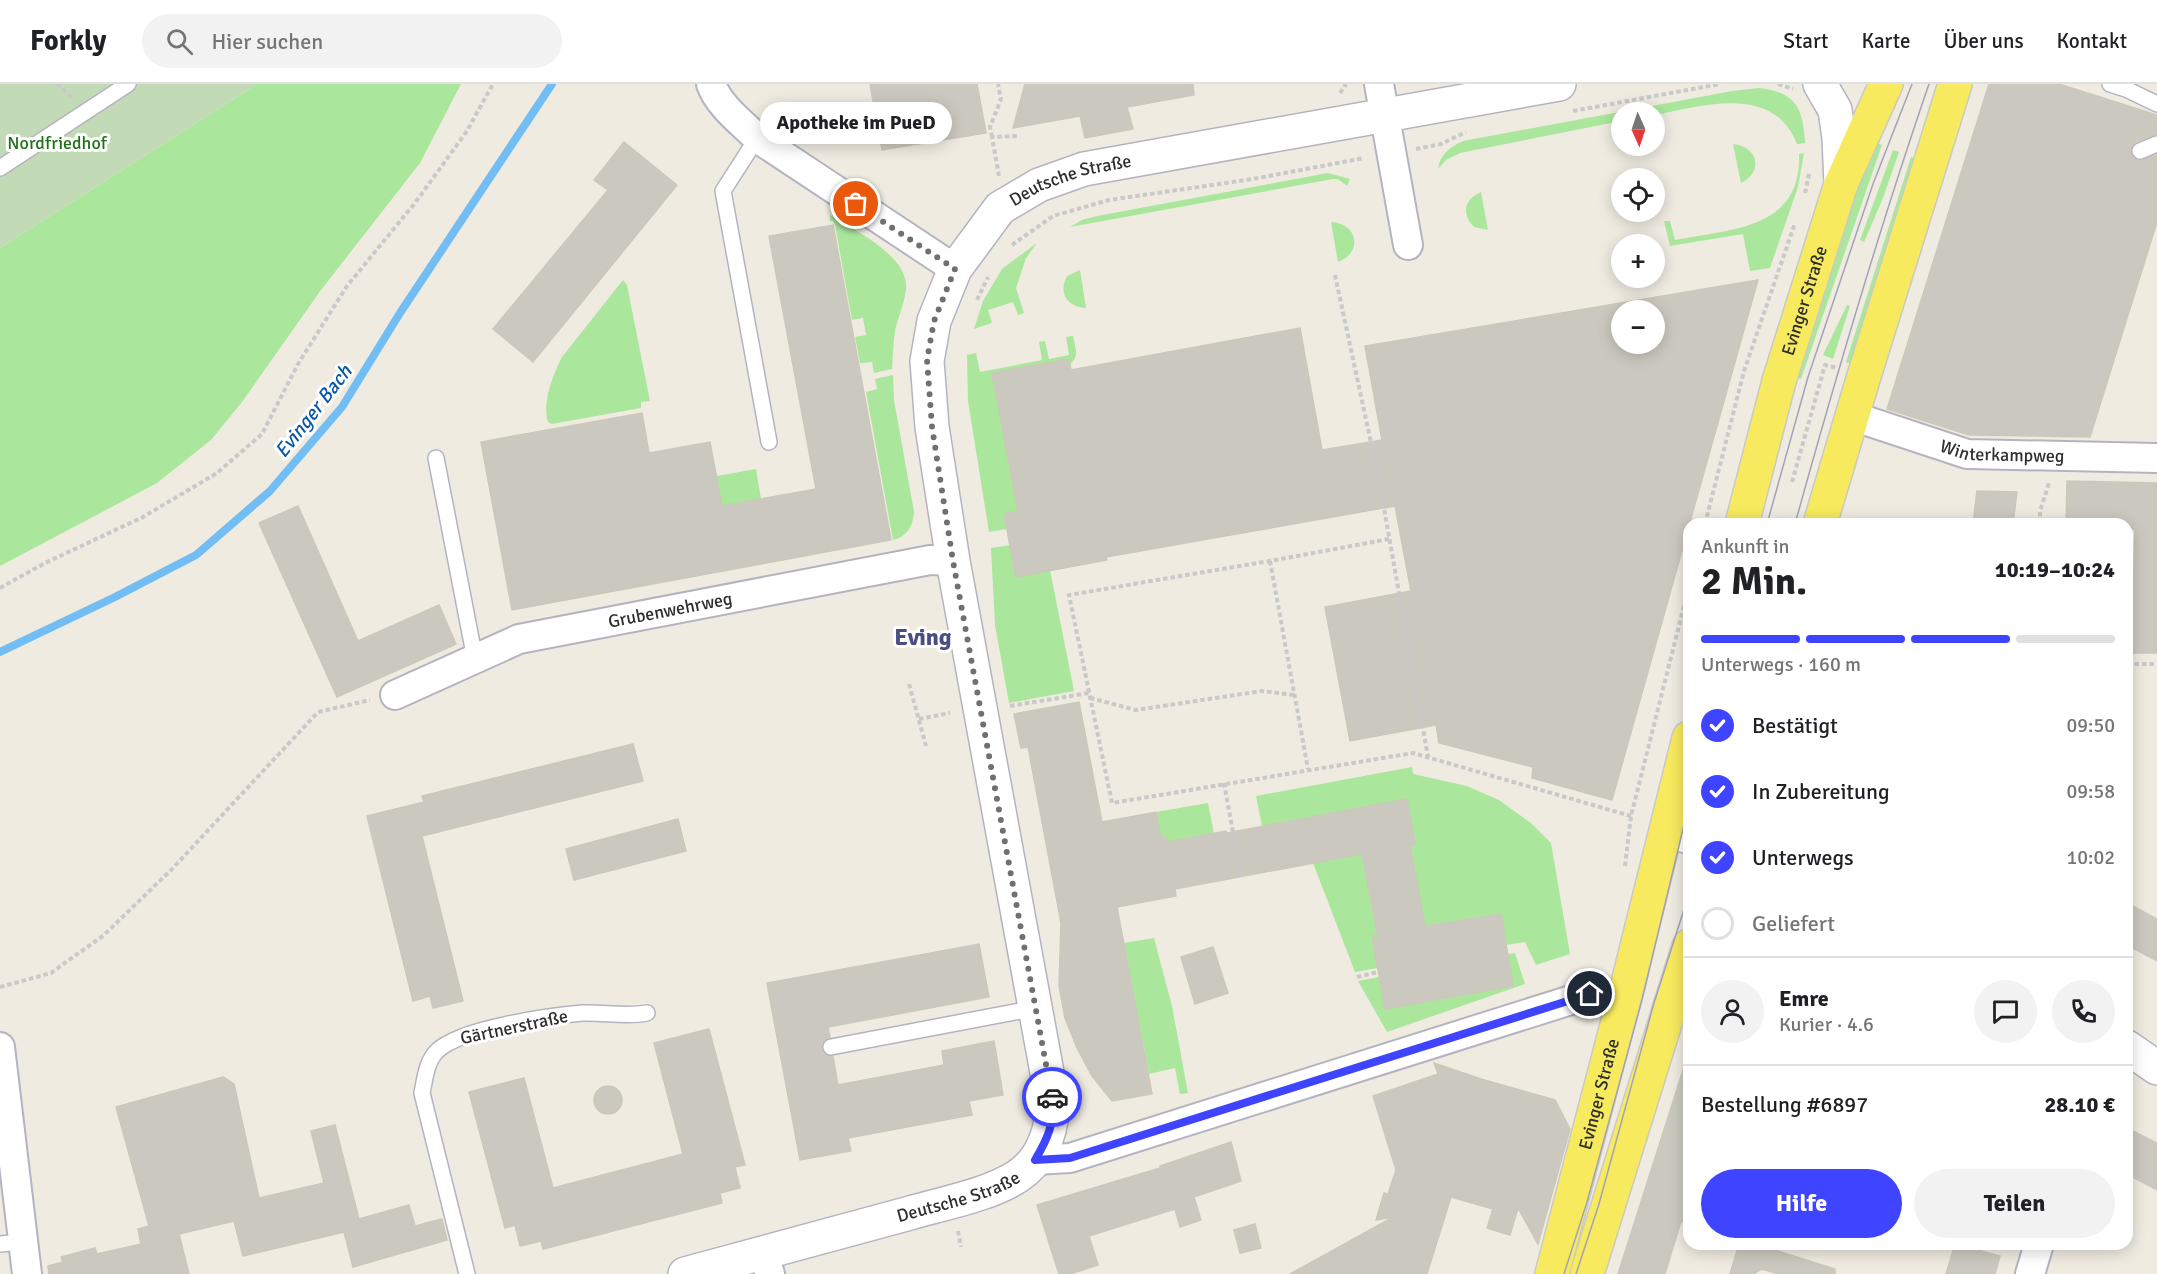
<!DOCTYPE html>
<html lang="de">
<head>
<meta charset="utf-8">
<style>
	:root { --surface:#fff; --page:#f2f2f2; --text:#202124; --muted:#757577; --line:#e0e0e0; --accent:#3e44ff }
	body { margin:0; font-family:Signika,sans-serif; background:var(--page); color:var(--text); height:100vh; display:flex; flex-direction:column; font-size:22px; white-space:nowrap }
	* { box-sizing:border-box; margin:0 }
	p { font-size:20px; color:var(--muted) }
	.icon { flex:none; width:33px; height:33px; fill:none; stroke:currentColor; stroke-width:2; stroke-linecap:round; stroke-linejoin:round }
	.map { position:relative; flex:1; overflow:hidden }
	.side { position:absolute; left:1683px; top:434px; width:450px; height:732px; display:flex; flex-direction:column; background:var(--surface); border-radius:18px; box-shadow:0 3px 15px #0003 }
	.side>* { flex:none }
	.needle { width:39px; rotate:177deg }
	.fabs { position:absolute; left:1611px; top:18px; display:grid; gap:12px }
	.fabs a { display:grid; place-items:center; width:54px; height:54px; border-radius:50%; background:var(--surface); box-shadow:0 3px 15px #0003; font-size:30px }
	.pin { position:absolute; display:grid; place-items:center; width:51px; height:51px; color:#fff; margin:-26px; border:3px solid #fff; border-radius:50%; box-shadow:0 2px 6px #0007 }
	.courier { position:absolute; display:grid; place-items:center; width:60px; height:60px; margin:-30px; border:4px solid #3e44ff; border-radius:50%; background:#fff; color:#222; box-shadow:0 2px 8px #0007 }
	.bubble { position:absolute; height:42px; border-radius:21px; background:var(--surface); box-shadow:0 3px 15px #0003; font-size:20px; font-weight:800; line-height:42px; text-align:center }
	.summary em { font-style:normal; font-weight:800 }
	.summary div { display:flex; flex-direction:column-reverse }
	.summary { display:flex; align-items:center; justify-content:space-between; height:102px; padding:0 18px }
	h1 { font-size:39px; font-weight:800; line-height:45px }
	.bar { display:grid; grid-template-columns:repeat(4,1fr); gap:9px 6px; align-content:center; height:72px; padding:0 18px }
	.bar i { height:8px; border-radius:4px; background:var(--line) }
	.bar .selected { background:var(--accent) }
	.bar p { grid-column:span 4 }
	.line { display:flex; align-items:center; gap:15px; padding:0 18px; border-top:2px solid var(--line) }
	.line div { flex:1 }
	.round { display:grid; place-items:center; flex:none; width:63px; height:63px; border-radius:32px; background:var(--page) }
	ol { padding:0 18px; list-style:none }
	li { display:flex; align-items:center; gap:18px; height:66px }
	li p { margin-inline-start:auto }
	li .icon { padding:6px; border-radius:50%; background:var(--accent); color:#fff; stroke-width:4 }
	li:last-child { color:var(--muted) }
	li i { width:33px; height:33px; border:3px solid var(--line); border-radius:50% }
	.button { display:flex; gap:12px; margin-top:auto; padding:12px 18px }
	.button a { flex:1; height:69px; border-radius:36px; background:var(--accent); color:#fff; font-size:24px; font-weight:800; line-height:69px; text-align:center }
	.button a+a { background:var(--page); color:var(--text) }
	header { display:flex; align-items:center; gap:36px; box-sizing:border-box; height:84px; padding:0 30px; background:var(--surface); border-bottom:2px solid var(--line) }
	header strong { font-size:28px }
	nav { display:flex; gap:33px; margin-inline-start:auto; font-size:21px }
	.search { width:420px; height:54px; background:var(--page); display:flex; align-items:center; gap:15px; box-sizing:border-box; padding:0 21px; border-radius:33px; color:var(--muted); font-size:22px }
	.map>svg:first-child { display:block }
	.green { fill:#aae79c }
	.cemetery { fill:#c3dab7 }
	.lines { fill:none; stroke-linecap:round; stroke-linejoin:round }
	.stream { stroke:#71bdf4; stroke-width:8 }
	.building { fill:#cbc9bf; stroke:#ccc8b9; stroke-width:1.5; fill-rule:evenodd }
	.lane-casing { stroke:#b4b4c1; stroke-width:18 }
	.street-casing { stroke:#b4b4c1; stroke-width:32 }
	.secondary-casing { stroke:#b4b4c1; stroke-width:36 }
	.primary-casing { stroke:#c9c9c9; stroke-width:36 }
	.path { stroke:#c9c9c9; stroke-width:4; stroke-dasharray:4.5 3; stroke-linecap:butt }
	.lane { stroke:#fff; stroke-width:15 }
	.street { stroke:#fff; stroke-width:28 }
	.secondary { stroke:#fff; stroke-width:33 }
	.primary { stroke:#f7ea5e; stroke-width:33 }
	.tram { stroke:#a2a2b9; stroke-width:1.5 }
	.done { stroke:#72706d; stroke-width:6; stroke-dasharray:0 10.8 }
	.route { stroke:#3e44ff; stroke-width:8 }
	.labels { text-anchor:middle; stroke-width:6; stroke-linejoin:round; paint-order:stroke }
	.park-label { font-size:18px; fill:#1d7118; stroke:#fff }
	.street-label { font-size:18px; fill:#2e2e2e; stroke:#fff }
	.water-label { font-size:20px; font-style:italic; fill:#0858a8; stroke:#fff }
	.district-label { font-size:24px; font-weight:bold; fill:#4b4d82; stroke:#fff }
</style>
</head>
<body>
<header>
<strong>Forkly</strong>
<div class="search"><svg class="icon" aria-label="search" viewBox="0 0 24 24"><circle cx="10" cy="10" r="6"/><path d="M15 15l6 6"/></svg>Hier suchen</div>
<nav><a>Start</a><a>Karte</a><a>Über uns</a><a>Kontakt</a></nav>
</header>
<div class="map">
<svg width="2157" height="1190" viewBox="0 0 2157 1190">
	<rect width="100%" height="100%" fill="#efebe1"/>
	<g class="green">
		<polygon points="257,0 461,0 420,79 321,206 242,318 211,356 157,399 0,482 0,164"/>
		<path d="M1759,4C1797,8 1803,25 1805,59L1797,60C1774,0 1704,21 1655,31L1654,28H1622L1621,37L1460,69L1446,76L1438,85C1440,70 1450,63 1463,57L1732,7Z"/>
		<polygon points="1874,58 1882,61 1801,295 1792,292"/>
		<path d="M1733,60C1758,62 1764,88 1741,99Z"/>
		<polygon points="1893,66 1899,68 1883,114 1864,158 1860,156"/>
		<path d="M1804,69L1798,103L1770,184L1750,187L1743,150L1670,162L1664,137H1670L1675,156C1732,145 1802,145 1799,70Z"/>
		<polygon points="1911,73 1918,75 1852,281 1846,278"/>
		<polygon points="1328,89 1350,95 1347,102 1338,95 1333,95 1070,143 1082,136 1097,132"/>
		<path d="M1481,108L1488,146L1474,143C1461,130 1464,115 1481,108Z"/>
		<path d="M830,131C855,147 910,172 906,206C904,220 898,234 895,247C893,260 893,272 892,285L874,289L872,278L860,279L855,253L866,251L863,234L852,236L835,141L833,137H830Z"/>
		<path d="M1331,138C1357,139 1364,168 1338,178Z"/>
		<polygon points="1037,159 1026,174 1016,204 1024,229 1018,231 1013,218 988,226 992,239 974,245 983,217 1002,185"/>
		<path d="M1080,186L1086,224C1067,223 1058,209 1067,192Z"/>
		<path d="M623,196L627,201L650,317L641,318V324L552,340L548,338C542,318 553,291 562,273Z"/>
		<polygon points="1847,221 1850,222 1833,275 1823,271"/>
		<path d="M1073,252C1075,262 1080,273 1070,280L1068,275L992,290L1018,427L1004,430L1007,445L989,448L968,317L967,271L976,269L980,288L1042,276L1039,258L1045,257L1049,275L1069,271L1066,253Z"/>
		<path d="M893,291L894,316L914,428C913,442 907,453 893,456L866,308L877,305L875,295Z"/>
		<polygon points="756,385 761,415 722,422 717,392"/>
		<polygon points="1010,461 1016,493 1050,486 1074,607 1009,619 995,541 991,464"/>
		<polygon points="1412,683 1413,690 1467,702 1499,716 1531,739 1551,759 1570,870 1536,881 1525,858 1506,861 1498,830 1425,842 1410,761 1415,760 1407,715 1262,742 1256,712"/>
		<polygon points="1208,719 1214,750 1167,758 1166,753 1161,755 1156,728"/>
		<polygon points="1362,770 1378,852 1373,852 1378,884 1355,888 1313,779"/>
		<polygon points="1154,854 1172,922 1188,1009 1180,1010 1175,984 1149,990 1124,859"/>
		<polygon points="1515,869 1525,900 1387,948 1358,897 1379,893 1385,925 1513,902 1508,870"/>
	</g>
	<polygon class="cemetery" points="0,0 257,0 0,164"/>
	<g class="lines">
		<polyline class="stream" points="0,568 113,514 196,471 270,407 342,323 400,229 552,0"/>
	</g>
	<g class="building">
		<polygon points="870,0 977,0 986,49 882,66"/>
		<polygon points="1025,0 1193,0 1194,11 1127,23 1133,45 1085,54 1080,32 1013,44"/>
		<polygon points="1989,0 2059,0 2157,31 2157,50 2136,58 2130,66 2134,74 2138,77 2157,71 2157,138 2090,353 1969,351 1887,325"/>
		<polygon points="624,58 677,101 533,278 493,245 608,106 594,96"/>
		<polygon points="833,141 891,456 512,526 481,358 642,329 649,369 710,358 722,422 816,405 769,152"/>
		<path d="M1758,196L1612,716L1532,694L1533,683L1439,659L1436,641L1350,657L1325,523L1411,507L1395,422L1106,473L1107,476L1016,493L1004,430L1018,427L992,289L1069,275L1071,286L1300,244L1322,366L1382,356L1365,262ZM1622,226H1654V260H1622Z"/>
		<polygon points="2067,397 2157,399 2157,569 2127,569 2127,525 2133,525 2135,445 2127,445 2127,440 2066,440"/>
		<polygon points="1977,407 2017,408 2013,440 1973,440"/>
		<polygon points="298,422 358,557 439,521 456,560 337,613 259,439"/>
		<polygon points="1079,618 1102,738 1156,728 1161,755 1167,753 1167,758 1226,747 1227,749 1407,715 1415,760 1410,761 1425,842 1501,830 1513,902 1385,925 1372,852 1378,852 1362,770 1175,805 1176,812 1117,823 1152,1010 1112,1017 1092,992 1077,964 1065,934 1059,902 1061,839 1028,663 1021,664 1014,630"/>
		<polygon points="633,660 643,697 422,752 463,917 433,924 430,912 413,917 367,732 424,718 422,712"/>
		<polygon points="678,735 686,767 574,796 566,765"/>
		<polygon points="2127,819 2157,835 2157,877 2127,861"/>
		<polygon points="979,860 989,913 828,943 830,953 824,956 821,964 824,970 833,973 838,1001 944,981 942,967 994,957 1003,1011 969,1017 972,1031 848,1054 851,1067 800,1076 767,899"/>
		<polygon points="1213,863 1228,909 1195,920 1181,873"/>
		<polygon points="709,945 745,1081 735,1083 740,1104 720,1109 722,1119 543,1165 541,1157 520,1162 515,1141 505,1144 469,1008 524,994 553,1104 683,1070 654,959"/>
		<polygon points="1434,979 1481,995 1555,1016 1570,1045 1538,1160 1518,1124 1510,1151 1487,1144 1493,1125 1451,1113 1427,1190 1290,1190 1388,1136 1387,1134 1376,1136 1384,1109 1388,1110 1396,1086 1373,1012 1438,990"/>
		<polygon points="1685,980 1689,981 1689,1140 1681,1137 1665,1190 1618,1190"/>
		<polygon points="223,993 234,1000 259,1114 324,1099 311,1047 335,1041 359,1135 409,1121 415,1142 442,1135 447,1156 353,1183 344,1148 243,1172 234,1137 179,1150 189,1190 49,1190 48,1182 63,1178 61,1173 95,1164 97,1170 141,1160 138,1145 149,1142 116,1023"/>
		<circle cx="608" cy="1016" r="14"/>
		<polygon points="2127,1044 2157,1059 2157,1106 2127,1090"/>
		<polygon points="1231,1058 1241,1097 1194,1113 1201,1136 1180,1143 1175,1125 1089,1152 1098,1181 1070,1190 1059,1190 1037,1121 1160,1084 1160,1082"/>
		<polygon points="1255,1140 1261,1164 1240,1169 1234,1146"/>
		<polygon points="1739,1160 1770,1160 1768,1164 1835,1185 1835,1190 1778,1190 1762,1185 1753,1190 1730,1190"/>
		<polygon points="1955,1160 2000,1172 1995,1190 1946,1190"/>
	</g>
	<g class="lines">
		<g class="lane-casing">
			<g id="lane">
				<polyline points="2110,0 2126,5 2157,20"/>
				<polyline points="757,54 723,107 769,358"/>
				<polyline points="2140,67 2157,60"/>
				<polyline points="0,84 128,0"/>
				<polyline points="436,374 475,575"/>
				<polyline points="831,963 1036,924"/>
				<polyline points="0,1160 21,1158"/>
				<path d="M467,1190L422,1009C425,995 426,978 437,967C461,944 549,932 582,929C604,928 625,933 647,929"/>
			</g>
		</g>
		<g class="street-casing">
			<g id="street">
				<path d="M711,0C719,22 741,38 757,54L955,185"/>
				<polyline points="1379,0 1408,161"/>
				<path id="s1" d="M1852,332L1967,370L2157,374"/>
				<path id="s2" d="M395,611L519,555L930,476L953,477"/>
				<polyline points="0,963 27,1190"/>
				<polyline points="1035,1076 1070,1074 1590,910"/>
				<polyline points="763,1169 770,1190"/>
				<polyline points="2030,1190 2039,1160"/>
			</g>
		</g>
		<g class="secondary-casing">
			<g id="secondary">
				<polyline points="1820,0 1835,26 1839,54 1841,100"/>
				<polyline points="1667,746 1689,753"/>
				<polyline points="2127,963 2157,984"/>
				<path id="s3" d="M685,1190C760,1170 835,1150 910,1129C944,1119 989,1111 1018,1092C1042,1076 1051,1049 1053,1021L953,477L932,343L927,277L934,237L955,185L1000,124L1039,101L1084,85L1559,0"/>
			</g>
		</g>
		<g class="primary-casing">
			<g id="primary">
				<path id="s4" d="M1742,440L1779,297L1841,100L1886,0"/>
				<polyline points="1820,440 1864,292 1955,0"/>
				<path id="s5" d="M1552,1190L1628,899L1689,654"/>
				<polyline points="1587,1190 1689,862"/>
			</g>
		</g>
		<g class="path">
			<polyline points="57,0 72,13"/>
			<polyline points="1778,0 1793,5"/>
			<polyline points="1340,9 1346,0"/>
			<polyline points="1573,27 1720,0"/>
			<polyline points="992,53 990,43 1001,15 998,0"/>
			<polyline points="1416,65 1441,60 1466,48"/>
			<polyline points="999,92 992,53 1017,52"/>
			<polyline points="1805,109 1809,90"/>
			<polyline points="1012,161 1053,132 1109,116 1253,95 1364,74"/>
			<polyline points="1335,191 1379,396 1428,673"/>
			<polyline points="977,216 988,193"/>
			<polyline points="1792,398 1825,281 1837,284"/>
			<polyline points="1705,440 1744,287 1795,139"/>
			<polyline points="2040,440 2040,427 2049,399"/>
			<polyline points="1389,455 1270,477 1069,511 1112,719 1413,669 1631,732"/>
			<polyline points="1270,477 1308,685"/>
			<polyline points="0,504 45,479 143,433 217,389 262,350 298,280 347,202 415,119 467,47 493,0"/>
			<polyline points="2127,580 2157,580"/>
			<polyline points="909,600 926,662"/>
			<polyline points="1090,614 1136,626 1262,607 1294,611"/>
			<polyline points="1010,622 1089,609"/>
			<polyline points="919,635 950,629"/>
			<polyline points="1224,699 1241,792"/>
			<polyline points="1625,782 1631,732 1689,502"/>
			<polyline points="1357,893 1378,888"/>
			<polyline points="0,903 51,889 104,851 172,785 318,628 370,616"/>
			<polyline points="958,1147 961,1163"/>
		</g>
		<use href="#lane" class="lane"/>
		<use href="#street" class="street"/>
		<use href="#secondary" class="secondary"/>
		<use href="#primary" class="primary"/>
		<g class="tram">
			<polyline points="1767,440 1808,293 1873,100 1912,0"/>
			<path d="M1795,440C1836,292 1879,145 1929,0"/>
			<polyline points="1564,1190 1587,1118 1642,916 1689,720"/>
			<polyline points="1576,1190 1599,1120 1654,919 1689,810"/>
		</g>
	</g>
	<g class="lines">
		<polyline class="done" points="856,120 955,185 934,237 927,276 932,343 953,477 1052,1013"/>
		<path class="route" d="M1052,1013C1056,1037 1047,1056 1035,1076L1070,1074L1590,910"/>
	</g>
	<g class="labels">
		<g class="park-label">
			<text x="57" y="65">Nordfriedhof</text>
		</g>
		<g class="street-label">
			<text dy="6" stroke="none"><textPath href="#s3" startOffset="1434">Deutsche Straße</textPath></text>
			<text dy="6" stroke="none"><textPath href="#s4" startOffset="232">Evinger Straße</textPath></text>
			<text dy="6" stroke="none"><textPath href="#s1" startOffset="156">Winterkampweg</textPath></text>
			<text dy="6" stroke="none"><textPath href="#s2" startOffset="290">Grubenwehrweg</textPath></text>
			<text transform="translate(514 943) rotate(-12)" y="6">Gärtnerstraße</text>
			<text dy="6" stroke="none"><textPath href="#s5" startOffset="186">Evinger Straße</textPath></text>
			<text dy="6" stroke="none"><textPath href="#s3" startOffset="284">Deutsche Straße</textPath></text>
		</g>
		<g class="water-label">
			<text transform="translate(313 327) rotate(-52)" y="7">Evinger Bach</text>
		</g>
		<g class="district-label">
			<text x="923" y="561">Eving</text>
		</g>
	</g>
</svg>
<div class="fabs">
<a><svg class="needle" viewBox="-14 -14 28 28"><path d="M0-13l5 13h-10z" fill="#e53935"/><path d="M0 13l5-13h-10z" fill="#757577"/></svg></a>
<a><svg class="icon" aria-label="locate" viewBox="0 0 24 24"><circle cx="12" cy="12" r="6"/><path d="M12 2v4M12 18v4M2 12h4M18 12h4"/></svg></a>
<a>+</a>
<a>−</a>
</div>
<div class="pin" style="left:856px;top:120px;background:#ea580c"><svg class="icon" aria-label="bag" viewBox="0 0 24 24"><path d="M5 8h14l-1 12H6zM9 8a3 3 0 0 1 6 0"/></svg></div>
<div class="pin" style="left:1590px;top:910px;background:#1f2937"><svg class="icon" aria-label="home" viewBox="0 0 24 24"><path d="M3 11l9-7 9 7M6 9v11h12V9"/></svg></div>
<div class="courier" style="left:1052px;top:1013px"><svg class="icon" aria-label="car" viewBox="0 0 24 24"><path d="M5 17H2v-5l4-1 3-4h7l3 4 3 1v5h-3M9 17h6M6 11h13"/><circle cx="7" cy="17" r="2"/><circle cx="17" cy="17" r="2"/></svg></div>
<div class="bubble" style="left:760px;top:18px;width:192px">Apotheke im PueD</div>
<section class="side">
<div class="summary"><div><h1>2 Min.</h1><p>Ankunft in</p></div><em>10:19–10:24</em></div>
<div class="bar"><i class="selected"></i><i class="selected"></i><i class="selected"></i><i></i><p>Unterwegs · 160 m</p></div>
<ol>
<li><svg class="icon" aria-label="check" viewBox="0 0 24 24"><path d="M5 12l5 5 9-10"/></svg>Bestätigt<p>09:50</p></li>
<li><svg class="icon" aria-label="check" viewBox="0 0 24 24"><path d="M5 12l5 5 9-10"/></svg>In Zubereitung<p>09:58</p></li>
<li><svg class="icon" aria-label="check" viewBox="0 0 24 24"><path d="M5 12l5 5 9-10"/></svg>Unterwegs<p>10:02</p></li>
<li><i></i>Geliefert</li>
</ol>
<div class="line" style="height:108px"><a class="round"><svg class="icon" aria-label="person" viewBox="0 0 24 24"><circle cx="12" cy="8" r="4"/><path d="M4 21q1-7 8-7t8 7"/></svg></a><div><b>Emre</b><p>Kurier · 4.6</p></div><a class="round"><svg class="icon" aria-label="chat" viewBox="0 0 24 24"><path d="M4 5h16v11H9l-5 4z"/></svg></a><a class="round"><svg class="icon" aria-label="phone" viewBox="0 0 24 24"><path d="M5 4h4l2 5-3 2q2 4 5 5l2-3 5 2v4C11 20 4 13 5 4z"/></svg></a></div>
<div class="line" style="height:78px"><div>Bestellung #6897</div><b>28.10 €</b></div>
<div class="button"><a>Hilfe</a><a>Teilen</a></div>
</section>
</div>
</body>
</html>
